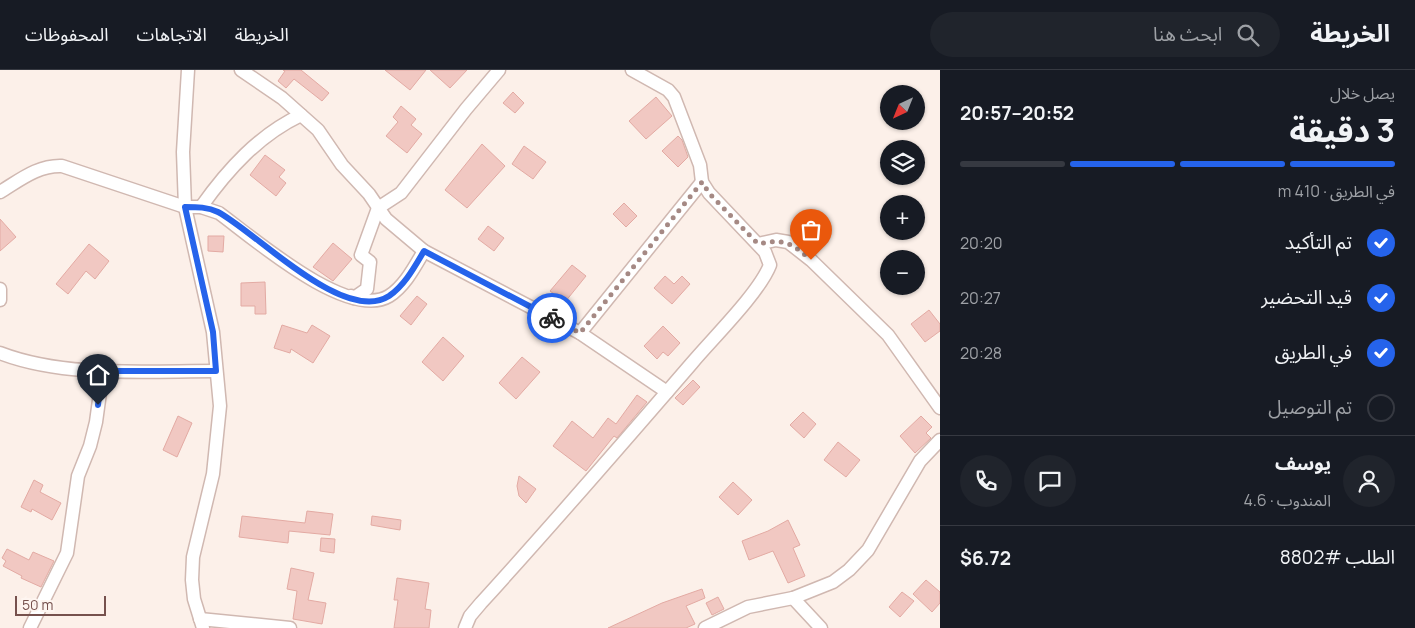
<!DOCTYPE html>
<html lang="ar">
<head>
<meta charset="utf-8">
<style>
	:root { --surface:#171b24; --page:#20242c; --text:#f1f3f6; --muted:#9ea1a6; --line:#363941; --accent:#2563eb }
	body { margin:0; font-family:Manrope,"Noto Sans Arabic",sans-serif; background:var(--page); color:var(--text); direction:rtl; height:100vh; display:flex; flex-direction:column; font-size:19px; white-space:nowrap }
	* { box-sizing:border-box; margin:0 }
	p { font-size:16px; color:var(--muted) }
	.icon { flex:none; width:28px; height:28px; fill:none; stroke:currentColor; stroke-width:2; stroke-linecap:round; stroke-linejoin:round }
	.map { position:relative; flex:1; overflow:hidden; direction:ltr }
	.drawer { display:flex; flex-direction:column; background:var(--surface); width:475px }
	.drawer>* { flex:none }
	.needle { width:32px; rotate:223deg }
	.controls { position:absolute; left:880px; top:15px; display:grid; gap:10px }
	.controls a { display:grid; place-items:center; width:45px; height:45px; border-radius:50%; background:var(--surface); box-shadow:0 1px 4px #0004; font-size:25px }
	.scale { position:absolute; left:15px; bottom:12px; width:91px; box-sizing:border-box; padding-left:5px; border:2px solid #76514d; border-top:0; font-size:14px; line-height:18px; white-space:nowrap; color:#76514d; -webkit-text-stroke:4px #fef5f0; paint-order:stroke }
	.pin { position:absolute; display:grid; place-items:center; width:42px; height:42px; color:#fff; margin:-51px -21px; border-radius:50% 50% 50% 0; rotate:-45deg; box-shadow:0 0 5px #0007 }
	.pin .icon { rotate:45deg }
	.courier { position:absolute; display:grid; place-items:center; width:50px; height:50px; margin:-25px; border:4px solid #2563eb; border-radius:50%; background:#fff; color:#222; box-shadow:0 1px 6px #0007 }
	.head em { font-style:normal; font-weight:700 }
	.head div { display:flex; flex-direction:column-reverse }
	.head { display:flex; align-items:center; justify-content:space-between; height:85px; padding:0 20px }
	h1 { font-size:32px; font-weight:700; line-height:38px }
	.bar { display:grid; grid-template-columns:repeat(4,1fr); gap:8px 5px; align-content:center; height:60px; padding:0 20px }
	.bar i { height:6px; border-radius:4px; background:var(--line) }
	.bar .current { background:var(--accent) }
	.bar p { grid-column:span 4 }
	.line { display:flex; align-items:center; gap:12px; padding:0 20px; border-top:1px solid var(--line) }
	.line div { flex:1 }
	.round { display:grid; place-items:center; flex:none; width:52px; height:52px; border-radius:26px; background:var(--page) }
	ol { padding:0 20px; list-style:none }
	li { display:flex; align-items:center; gap:15px; height:55px }
	li p { margin-inline-start:auto }
	li .icon { padding:5px; border-radius:50%; background:var(--accent); color:#fff; stroke-width:4 }
	li:last-child { color:var(--muted) }
	li i { width:28px; height:28px; border:2px solid var(--line); border-radius:50% }
	header { display:flex; align-items:center; gap:30px; box-sizing:border-box; height:70px; padding:0 25px; background:var(--surface); border-bottom:1px solid var(--line) }
	header strong { font-size:24px }
	nav { display:flex; gap:28px; margin-inline-start:auto; font-size:18px }
	.search { width:350px; height:45px; background:var(--page); display:flex; align-items:center; gap:12px; box-sizing:border-box; padding:0 18px; border-radius:28px; color:var(--muted); font-size:19px }
	main { display:flex; flex:1; min-height:0 }
	.map>svg:first-child { display:block }
	.building { fill:#f1c8c2; stroke:#e3aaa3 }
	.lines { fill:none; stroke-linecap:round; stroke-linejoin:round }
	.minor-casing { stroke:#d0b8b1; stroke-width:15 }
	.minor { stroke:#fff; stroke-width:12 }
	.done { stroke:#a58984; stroke-width:5; stroke-dasharray:0 9 }
	.route { stroke:#2563eb; stroke-width:6 }
</style>
</head>
<body>
<header>
<strong>الخريطة</strong>
<div class="search"><svg class="icon" aria-label="search" viewBox="0 0 24 24"><circle cx="10" cy="10" r="6"/><path d="M15 15l6 6"/></svg>ابحث هنا</div>
<nav><a>الخريطة</a><a>الاتجاهات</a><a>المحفوظات</a></nav>
</header>
<main>
<section class="drawer">
<div class="head"><div><h1>3 دقيقة</h1><p>يصل خلال</p></div><em>20:52–20:57</em></div>
<div class="bar"><i class="current"></i><i class="current"></i><i class="current"></i><i></i><p>في الطريق · 410 m</p></div>
<ol>
<li><svg class="icon" aria-label="check" viewBox="0 0 24 24"><path d="M5 12l5 5 9-10"/></svg>تم التأكيد<p>20:20</p></li>
<li><svg class="icon" aria-label="check" viewBox="0 0 24 24"><path d="M5 12l5 5 9-10"/></svg>قيد التحضير<p>20:27</p></li>
<li><svg class="icon" aria-label="check" viewBox="0 0 24 24"><path d="M5 12l5 5 9-10"/></svg>في الطريق<p>20:28</p></li>
<li><i></i>تم التوصيل</li>
</ol>
<div class="line" style="height:90px"><a class="round"><svg class="icon" aria-label="person" viewBox="0 0 24 24"><circle cx="12" cy="8" r="4"/><path d="M4 21q1-7 8-7t8 7"/></svg></a><div><b>يوسف</b><p>المندوب · 4.6</p></div><a class="round"><svg class="icon" aria-label="chat" viewBox="0 0 24 24"><path d="M4 5h16v11H9l-5 4z"/></svg></a><a class="round"><svg class="icon" aria-label="phone" viewBox="0 0 24 24"><path d="M5 4h4l2 5-3 2q2 4 5 5l2-3 5 2v4C11 20 4 13 5 4z"/></svg></a></div>
<div class="line" style="height:65px"><div>الطلب #8802</div><b>$6.72</b></div>
</section>
<div class="map">
<svg width="940" height="558" viewBox="0 0 940 558">
	<rect width="100%" height="100%" fill="#fcf0e9"/>
	<g class="building">
		<polygon points="283,0 301,0 329,23 322,31 294,9 286,18 278,11 285,1"/>
		<polygon points="385,0 426,0 410,20"/>
		<polygon points="430,0 467,0 450,18"/>
		<polygon points="513,22 524,33 515,43 503,33"/>
		<polygon points="656,27 672,46 646,69 629,51"/>
		<polygon points="401,36 416,49 411,55 422,64 407,83 386,66 398,52 393,47"/>
		<polygon points="678,66 682,70 688,87 678,97 662,81"/>
		<polygon points="482,74 505,96 467,138 445,120"/>
		<polygon points="524,76 546,92 533,109 512,94"/>
		<polygon points="265,85 285,100 279,107 286,113 276,126 250,105"/>
		<polygon points="624,133 637,146 626,157 613,144"/>
		<polygon points="0,149 16,167 0,181"/>
		<polygon points="488,156 504,168 494,181 478,169"/>
		<polygon points="208,166 224,166 223,182 208,181"/>
		<polygon points="333,173 352,189 333,211 313,197"/>
		<polygon points="89,174 109,191 95,209 86,201 68,224 56,214"/>
		<polygon points="572,195 586,206 565,232 550,221"/>
		<polygon points="665,206 674,214 682,206 690,214 672,234 654,218"/>
		<polygon points="265,212 266,244 255,244 255,236 241,236 241,213"/>
		<polygon points="417,226 427,234 411,255 400,246"/>
		<polygon points="929,240 940,254 940,261 925,272 911,254"/>
		<polygon points="282,255 307,263 312,255 330,266 313,293 291,279 290,283 274,278"/>
		<polygon points="663,256 680,273 668,286 663,282 657,289 644,276"/>
		<polygon points="443,267 464,286 443,311 422,292"/>
		<polygon points="522,287 540,302 516,329 499,313"/>
		<polygon points="693,310 700,317 683,335 675,328"/>
		<polygon points="637,325 647,332 617,368 614,366 586,401 553,376 572,351 593,368 608,348 616,354"/>
		<polygon points="803,342 816,354 804,368 790,355"/>
		<polygon points="178,346 192,353 177,387 163,380"/>
		<polygon points="921,346 932,357 926,363 931,368 915,383 900,366"/>
		<polygon points="838,372 860,390 846,407 824,390"/>
		<polygon points="519,406 536,419 526,433 519,426 517,416"/>
		<polygon points="34,410 43,415 40,422 61,433 52,450 32,439 31,442 21,437"/>
		<polygon points="733,412 752,430 738,445 719,427"/>
		<polygon points="307,441 333,444 330,465 289,461 288,473 239,467 242,446 305,453"/>
		<polygon points="372,446 401,450 400,460 371,455"/>
		<polygon points="788,450 800,475 793,478 805,506 788,513 773,481 749,490 742,471 768,461"/>
		<polygon points="321,468 335,469 334,483 320,481"/>
		<polygon points="7,479 29,490 33,482 54,491 41,517 21,508 22,506 3,496 6,491 2,488"/>
		<polygon points="291,498 314,503 308,530 326,533 322,554 293,549 297,521 287,519"/>
		<polygon points="397,508 429,513 425,539 431,540 429,558 394,558 398,530 394,530"/>
		<polygon points="926,510 940,522 940,533 932,542 913,524"/>
		<polygon points="702,519 705,528 686,536 695,554 686,558 608,558 662,533"/>
		<polygon points="902,522 914,531 900,547 889,537"/>
		<polygon points="718,527 724,539 712,545 706,533"/>
	</g>
	<g class="lines">
		<g class="minor-casing">
			<g id="minor">
				<polyline points="188,0 183,82 185,137 213,262 220,336 213,404 193,487 192,510 194,529 203,558"/>
				<polyline points="241,0 282,28 318,60 342,95 369,124 386,149 424,181 580,263 667,322"/>
				<path d="M0,122C20,110 38,95 62,96L185,137H201L219,143C252,167 348,251 389,226C405,216 415,196 424,181"/>
				<path d="M201,137C228,99 259,65 301,45"/>
				<polyline points="758,174 776,170 788,172 811,190 888,265 940,338"/>
				<polyline points="0,219 0,230"/>
				<polyline points="351,226 354,228 367,219 370,192 361,185 378,138 401,123 466,39 499,0"/>
				<polyline points="580,263 702,112"/>
				<path d="M0,283C65,308 147,301 216,301"/>
				<polyline points="793,528 821,558"/>
				<polyline points="200,549 290,558"/>
				<polyline points="30,558 67,483 78,406 90,376 96,352 103,301"/>
				<path d="M465,558L470,546L481,533C553,454 623,373 692,293C713,268 759,223 770,195L765,182L709,123L702,112L700,95L674,27L668,20L632,0"/>
				<polyline points="705,558 748,537 793,528 833,512 849,500 868,480 920,391 940,370"/>
			</g>
		</g>
		<use href="#minor" class="minor"/>
	</g>
	<g class="lines">
		<path class="done" d="M552,248L580,263L702,112L709,123L758,174C785,168 791,173 811,190"/>
		<path class="route" d="M98,335L102,301H216L213,262L185,137C197,137 208,137 218,142C256,162 344,255 389,226C405,215 415,196 424,181L552,248"/>
	</g>
</svg>
<div class="controls">
<a><svg class="needle" viewBox="-14 -14 28 28"><path d="M0-13l5 13h-10z" fill="#e53935"/><path d="M0 13l5-13h-10z" fill="#9ea1a6"/></svg></a>
<a><svg class="icon" aria-label="layers" viewBox="0 0 24 24"><path d="M12 4l9 5-9 5-9-5zM3 14l9 5 9-5"/></svg></a>
<a>+</a>
<a>−</a>
</div>
<div class="scale">50 m</div>
<div class="pin" style="left:811px;top:190px;background:#ea580c"><svg class="icon" aria-label="bag" viewBox="0 0 24 24"><path d="M5 8h14l-1 12H6zM9 8a3 3 0 0 1 6 0"/></svg></div>
<div class="pin" style="left:98px;top:335px;background:#1f2937"><svg class="icon" aria-label="home" viewBox="0 0 24 24"><path d="M3 11l9-7 9 7M6 9v11h12V9"/></svg></div>
<div class="courier" style="left:552px;top:248px"><svg class="icon" aria-label="bike" viewBox="0 0 24 24"><circle cx="6" cy="16" r="4"/><circle cx="18" cy="16" r="4"/><path d="M6 16l4-8h5l3 8M10 8l3 8H6M13 5h3"/></svg></div>
</div>
</main>
</body>
</html>
